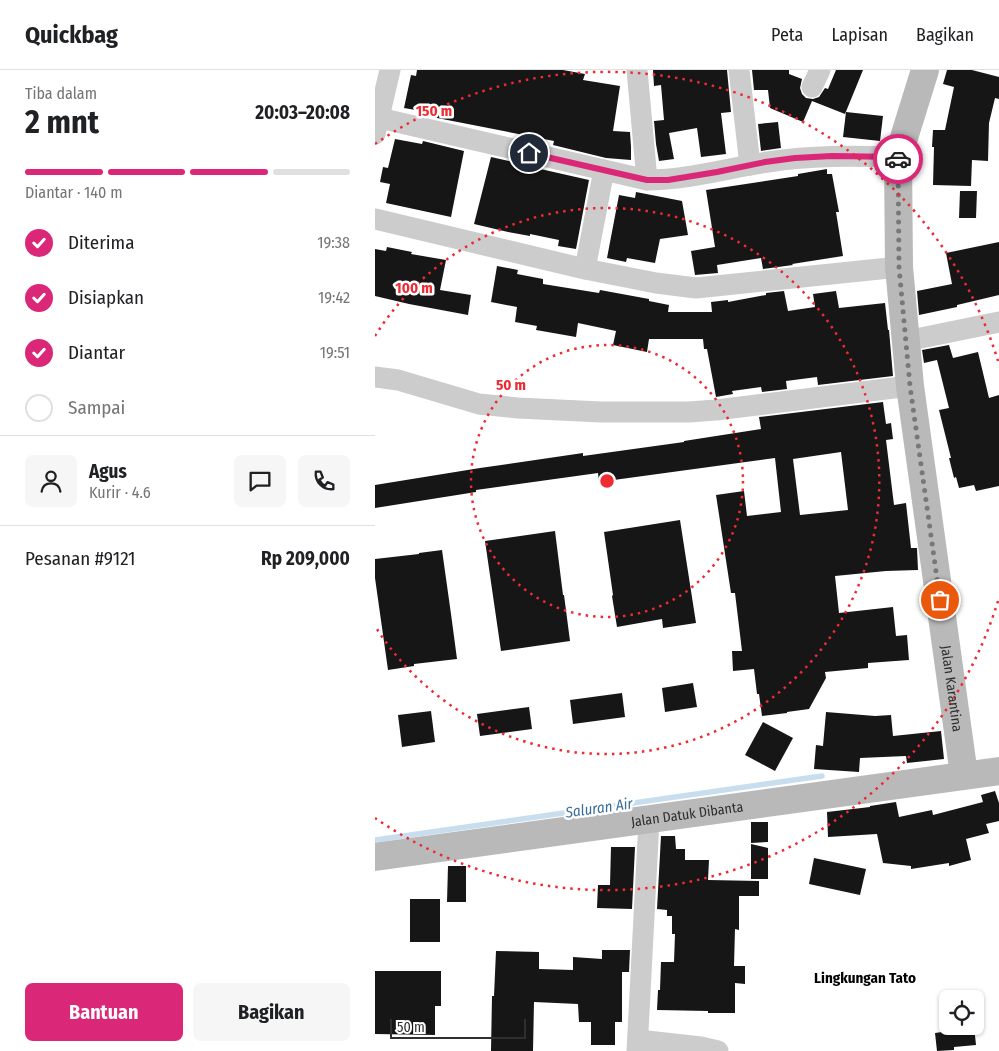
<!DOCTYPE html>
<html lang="id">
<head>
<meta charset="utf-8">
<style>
	:root { --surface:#fff; --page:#f6f6f6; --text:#202124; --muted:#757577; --line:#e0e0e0; --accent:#db2777 }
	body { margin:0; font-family:"Fira Sans Condensed",sans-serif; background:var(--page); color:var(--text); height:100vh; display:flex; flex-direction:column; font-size:19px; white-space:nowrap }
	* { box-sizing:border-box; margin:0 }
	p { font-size:16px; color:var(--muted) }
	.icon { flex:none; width:28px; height:28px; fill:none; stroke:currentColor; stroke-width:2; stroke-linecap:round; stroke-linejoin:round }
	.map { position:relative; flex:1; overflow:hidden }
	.side { display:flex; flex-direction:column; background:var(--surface); width:375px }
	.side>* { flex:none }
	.tools { position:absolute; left:564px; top:920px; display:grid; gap:10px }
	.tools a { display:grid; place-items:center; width:45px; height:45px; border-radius:8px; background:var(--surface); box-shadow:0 1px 4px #0004; font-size:25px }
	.scale { position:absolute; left:15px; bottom:12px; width:136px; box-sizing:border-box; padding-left:5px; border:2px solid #2f2f2f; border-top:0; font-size:14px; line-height:18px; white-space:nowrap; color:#2f2f2f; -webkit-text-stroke:4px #fff; paint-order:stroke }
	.pin { position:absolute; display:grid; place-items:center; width:42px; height:42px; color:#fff; margin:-21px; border:2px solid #fff; border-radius:50%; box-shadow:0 1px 5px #0007 }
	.courier { position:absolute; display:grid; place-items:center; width:50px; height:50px; margin:-25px; border:4px solid #db2777; border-radius:50%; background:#fff; color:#222; box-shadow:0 1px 6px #0007 }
	.summary em { font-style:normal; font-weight:700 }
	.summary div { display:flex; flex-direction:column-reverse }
	.summary { display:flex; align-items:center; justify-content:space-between; height:85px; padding:0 25px }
	h1 { font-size:32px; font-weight:700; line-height:38px }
	.bar { display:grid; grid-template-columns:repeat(4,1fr); gap:8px 5px; align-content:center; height:60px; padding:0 25px }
	.bar i { height:6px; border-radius:4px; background:var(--line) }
	.bar .current { background:var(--accent) }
	.bar p { grid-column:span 4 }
	.line { display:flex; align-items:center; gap:12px; padding:0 25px; border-top:1px solid var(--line) }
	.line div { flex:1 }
	.round { display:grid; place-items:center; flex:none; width:52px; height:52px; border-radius:8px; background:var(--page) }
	ol { padding:0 25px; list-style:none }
	li { display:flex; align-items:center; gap:15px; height:55px }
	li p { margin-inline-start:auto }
	li .icon { padding:5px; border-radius:50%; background:var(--accent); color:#fff; stroke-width:4 }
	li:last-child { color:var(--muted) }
	li i { width:28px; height:28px; border:2px solid var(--line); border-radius:50% }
	.primary-button { display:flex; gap:10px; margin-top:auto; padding:10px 25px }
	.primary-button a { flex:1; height:58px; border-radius:8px; background:var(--accent); color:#fff; font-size:20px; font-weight:700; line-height:58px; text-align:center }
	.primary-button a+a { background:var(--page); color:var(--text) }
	header { display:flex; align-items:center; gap:30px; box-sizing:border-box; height:70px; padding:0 25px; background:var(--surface); border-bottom:1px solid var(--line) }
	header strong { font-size:24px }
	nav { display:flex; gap:28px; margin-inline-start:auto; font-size:18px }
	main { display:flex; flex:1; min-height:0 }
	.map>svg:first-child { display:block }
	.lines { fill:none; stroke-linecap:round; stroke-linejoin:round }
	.stream { stroke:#c8deee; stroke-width:5.5 }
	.building { fill:#161616; fill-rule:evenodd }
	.street { stroke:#ccc; stroke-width:21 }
	.secondary { stroke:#b9b9b9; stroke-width:28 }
	.done { stroke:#787878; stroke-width:5; stroke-dasharray:0 9 }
	.route { stroke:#db2777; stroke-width:6 }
	.ring { fill:none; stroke:#ee2a32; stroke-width:2.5; stroke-dasharray:2.5 5 }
	.labels { text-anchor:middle; stroke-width:5; stroke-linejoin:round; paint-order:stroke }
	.street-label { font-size:14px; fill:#2f2f2f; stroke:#fff }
	.water-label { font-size:15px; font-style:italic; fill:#396f96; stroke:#fff }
	.neighbourhood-label { font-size:15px; font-weight:bold; fill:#000; stroke:#fff }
	.centre { fill:#ee2a32; stroke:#fff; stroke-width:2.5 }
	.ring-label { font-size:15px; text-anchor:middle; font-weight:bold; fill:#ee2a32; stroke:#fff; stroke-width:5; stroke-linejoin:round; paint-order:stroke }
</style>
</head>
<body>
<header>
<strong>Quickbag</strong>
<nav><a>Peta</a><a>Lapisan</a><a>Bagikan</a></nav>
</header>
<main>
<section class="side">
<div class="summary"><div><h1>2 mnt</h1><p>Tiba dalam</p></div><em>20:03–20:08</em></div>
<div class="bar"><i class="current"></i><i class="current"></i><i class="current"></i><i></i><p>Diantar · 140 m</p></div>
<ol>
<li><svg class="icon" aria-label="check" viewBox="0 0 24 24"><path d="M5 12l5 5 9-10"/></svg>Diterima<p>19:38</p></li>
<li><svg class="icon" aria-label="check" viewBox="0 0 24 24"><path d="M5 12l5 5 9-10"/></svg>Disiapkan<p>19:42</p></li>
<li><svg class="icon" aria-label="check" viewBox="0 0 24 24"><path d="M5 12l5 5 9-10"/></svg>Diantar<p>19:51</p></li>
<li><i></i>Sampai</li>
</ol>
<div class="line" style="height:90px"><a class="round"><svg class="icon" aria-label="person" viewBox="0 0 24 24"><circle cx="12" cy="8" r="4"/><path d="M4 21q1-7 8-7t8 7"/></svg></a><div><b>Agus</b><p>Kurir · 4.6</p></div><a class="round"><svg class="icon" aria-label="chat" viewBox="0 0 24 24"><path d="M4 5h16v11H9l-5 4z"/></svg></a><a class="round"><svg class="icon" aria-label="phone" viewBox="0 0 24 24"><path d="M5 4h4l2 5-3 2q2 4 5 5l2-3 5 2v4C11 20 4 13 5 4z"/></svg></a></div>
<div class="line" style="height:65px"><div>Pesanan #9121</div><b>Rp 209,000</b></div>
<div class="primary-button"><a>Bantuan</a><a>Bagikan</a></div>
</section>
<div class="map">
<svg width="624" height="981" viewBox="0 0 624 981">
	<rect width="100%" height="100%" fill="#fff"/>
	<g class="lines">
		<polyline class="stream" points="0,770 447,706"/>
	</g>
	<g class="building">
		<polygon points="42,0 188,0 210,4 208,10 245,16 238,61 255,62 256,77 256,90 231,88 178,75 179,71 57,47 58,43 29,38 36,5 41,6"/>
		<polygon points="278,0 352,0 356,42 346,43 351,84 326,87 322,58 294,63 299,89 284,91 281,74 279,51 289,50 286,15 279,16"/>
		<polygon points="377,0 414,0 414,4 427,9 425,18 427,24 431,28 438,29 444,27 450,18 453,19 461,0 488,0 470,44 437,31 428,52 395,38 393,20 379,20"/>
		<polygon points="572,0 597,0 624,7 624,29 620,28 614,53 613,91 597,90 596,116 558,115 559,77 557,77 558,60 570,60 579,17 568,14"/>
		<polygon points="471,42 508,46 505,71 468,67"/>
		<polygon points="403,52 406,78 386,81 383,54"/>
		<polygon points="20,69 47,74 48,71 89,81 76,147 11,133 15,114 5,112 8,97 13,98"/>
		<polygon points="116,87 139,92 139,93 214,110 201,179 183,176 184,170 155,164 155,166 133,162 99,154"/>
		<polygon points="452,99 452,104 457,104 464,142 461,142 468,186 417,194 418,195 388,199 386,188 342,195 343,203 320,205 316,181 340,177 331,120 423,106 423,104"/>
		<polygon points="585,121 602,121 601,148 584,148"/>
		<polygon points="261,122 307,131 313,165 285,169 280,193 252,188 251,192 232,188 244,125 260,128"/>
		<polygon points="624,172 624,225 582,235 582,237 544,245 542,221 577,214 571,183"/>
		<polygon points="12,177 37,182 36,184 71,190 65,220 96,225 93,245 34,234 0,226 0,179 11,181"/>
		<polygon points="122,196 143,200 142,204 168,209 168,214 224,223 225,220 274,229 274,231 294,235 293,242 337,242 336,232 353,230 353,232 391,225 391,223 409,221 413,241 440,237 438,224 461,221 464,238 510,233 513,260 514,260 518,306 443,315 442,307 411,311 412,319 387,322 386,317 357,321 358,324 341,327 332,279 329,279 328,269 274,269 272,282 238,275 241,261 203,253 201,267 161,260 162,256 140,252 142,237 116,232"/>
		<polygon points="574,275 578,288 603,282 614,328 624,325 624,416 601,421 599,415 584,418 581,407 579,408 574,388 576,388 564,340 574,338 562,290 549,293 547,280"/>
		<path d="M508,332L511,354L516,353L518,369L511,370L519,435L531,433L536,478H542L543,500L511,501L460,506L464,543L518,537L521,566L532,565L534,590L493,593V598L450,602L451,608L434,639L412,642V643L387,646L384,624H382L379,599L358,601L357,581H367L360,523H356L341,425L369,421L372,446L406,442L400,388L224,412L223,403L101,420V422L0,438V415L105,398L208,383V386L309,372V371L386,359L384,347ZM466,382L473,440L425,445L418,389Z"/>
		<polygon points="305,450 321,553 288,558 287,549 242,557 237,526 238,525 229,462"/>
		<polygon points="180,461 188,525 189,525 195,571 126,581 110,471"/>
		<polygon points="67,480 76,544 82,589 39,594 39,596 13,600 0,508 0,489 44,484 44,483"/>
		<polygon points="318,613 322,637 290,642 287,618"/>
		<polygon points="247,623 250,647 198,654 195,630"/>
		<polygon points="154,637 157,659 105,666 102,644"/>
		<polygon points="56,641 60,672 27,677 23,645"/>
		<polygon points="451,642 500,646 516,645 518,666 566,661 569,689 532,693 531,686 485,688 484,702 439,699 441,675 448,676"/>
		<polygon points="388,652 418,668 400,701 370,685"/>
		<polygon points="620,721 624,733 624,751 611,754 614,763 591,769 596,790 574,796 574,793 536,799 536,796 508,793 502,764 453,767 452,742 495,737 495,736 521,732 524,747 557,740 558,745 608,732 606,725"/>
		<polygon points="376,752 393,752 393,772 376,773"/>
		<polygon points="286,766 300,766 301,779 310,779 310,790 334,790 333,810 384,811 384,826 364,826 364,860 360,859 359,896 370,896 370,914 360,913 360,943 333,943 333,941 282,940 283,920 285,920 286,892 299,892 300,864 297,864 297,846 292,846 292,840 282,839"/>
		<polygon points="376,774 393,778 393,809 376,809"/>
		<polygon points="236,777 260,777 257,839 222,838 223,815 235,815"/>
		<polygon points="439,788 491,799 485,825 434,814"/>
		<polygon points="73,796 91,796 91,832 72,832"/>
		<rect x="35" y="829" width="30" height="43"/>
		<polygon points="227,880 255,880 254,902 247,902 247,952 240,952 240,975 216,975 216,952 204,952 203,934 159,932 158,981 116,981 117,926 119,926 121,881 164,882 164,899 198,900 198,887 227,889"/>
		<polygon points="0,901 66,901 66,936 60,936 60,965 0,964"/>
		<polygon points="581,956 599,956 601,975 579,977 579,980 562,981 560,963 581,960"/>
	</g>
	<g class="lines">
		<g class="street">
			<polyline points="262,0 272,110"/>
			<polyline points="364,0 375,95"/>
			<polyline points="437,17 445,0"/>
			<path d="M0,47L272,110C313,110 353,98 393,92C438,85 478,86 523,87"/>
			<polyline points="0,64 15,0"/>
			<polyline points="0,149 210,199 281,213 321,218 524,197"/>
			<polyline points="210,199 229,100"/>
			<polyline points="531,271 624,252"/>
			<polyline points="0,307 23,310 104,334 143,338 226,342 314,342 341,340 535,316"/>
			<polyline points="263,970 326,977 343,981"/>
			<polyline points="262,981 274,750"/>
		</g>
		<g class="secondary">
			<path id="s1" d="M550,0L523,87L524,197L535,316L589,705"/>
			<path id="s2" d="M0,787L624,701"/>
		</g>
	</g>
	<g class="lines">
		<polyline class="done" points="523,89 524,197 535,316 565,530"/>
		<polyline class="route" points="154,83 272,110 293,110 342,102 390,92 420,88 457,86 523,87 523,89"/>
	</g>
	<g class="ring">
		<circle cx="232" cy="411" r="136"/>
		<path d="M0 266A273 273 0 1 1 0 556"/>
		<path d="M623 531A409 409 0 0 1 0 748M0 74A409 409 0 0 1 623 291"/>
	</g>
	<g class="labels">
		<g class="street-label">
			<text dy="5" stroke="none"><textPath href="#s1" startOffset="626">Jalan Karantina</textPath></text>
			<text dy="5" stroke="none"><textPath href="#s2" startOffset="315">Jalan Datuk Dibanta</textPath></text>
		</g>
		<g class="water-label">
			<text transform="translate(224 738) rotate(-8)" y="5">Saluran Air</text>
		</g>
		<g class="neighbourhood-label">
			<text x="490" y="913">Lingkungan Tato</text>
		</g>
	</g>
	<circle cx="232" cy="411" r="8" class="centre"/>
	<g class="ring-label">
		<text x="59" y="46">150 m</text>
		<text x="39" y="223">100 m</text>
		<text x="136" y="320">50 m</text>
	</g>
</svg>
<div class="tools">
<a><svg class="icon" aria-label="locate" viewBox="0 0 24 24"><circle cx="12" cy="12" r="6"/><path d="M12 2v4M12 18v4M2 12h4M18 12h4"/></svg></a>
</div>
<div class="scale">50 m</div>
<div class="pin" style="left:565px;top:530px;background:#ea580c"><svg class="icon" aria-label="bag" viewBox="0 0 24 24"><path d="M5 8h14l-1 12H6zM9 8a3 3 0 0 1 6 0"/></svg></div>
<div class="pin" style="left:154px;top:83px;background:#1f2937"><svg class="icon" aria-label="home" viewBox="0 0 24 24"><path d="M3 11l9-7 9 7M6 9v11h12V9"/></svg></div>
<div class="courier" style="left:523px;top:89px"><svg class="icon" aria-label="car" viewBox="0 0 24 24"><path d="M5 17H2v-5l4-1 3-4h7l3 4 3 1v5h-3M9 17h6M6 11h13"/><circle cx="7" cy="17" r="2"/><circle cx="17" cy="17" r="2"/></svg></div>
</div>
</main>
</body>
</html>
